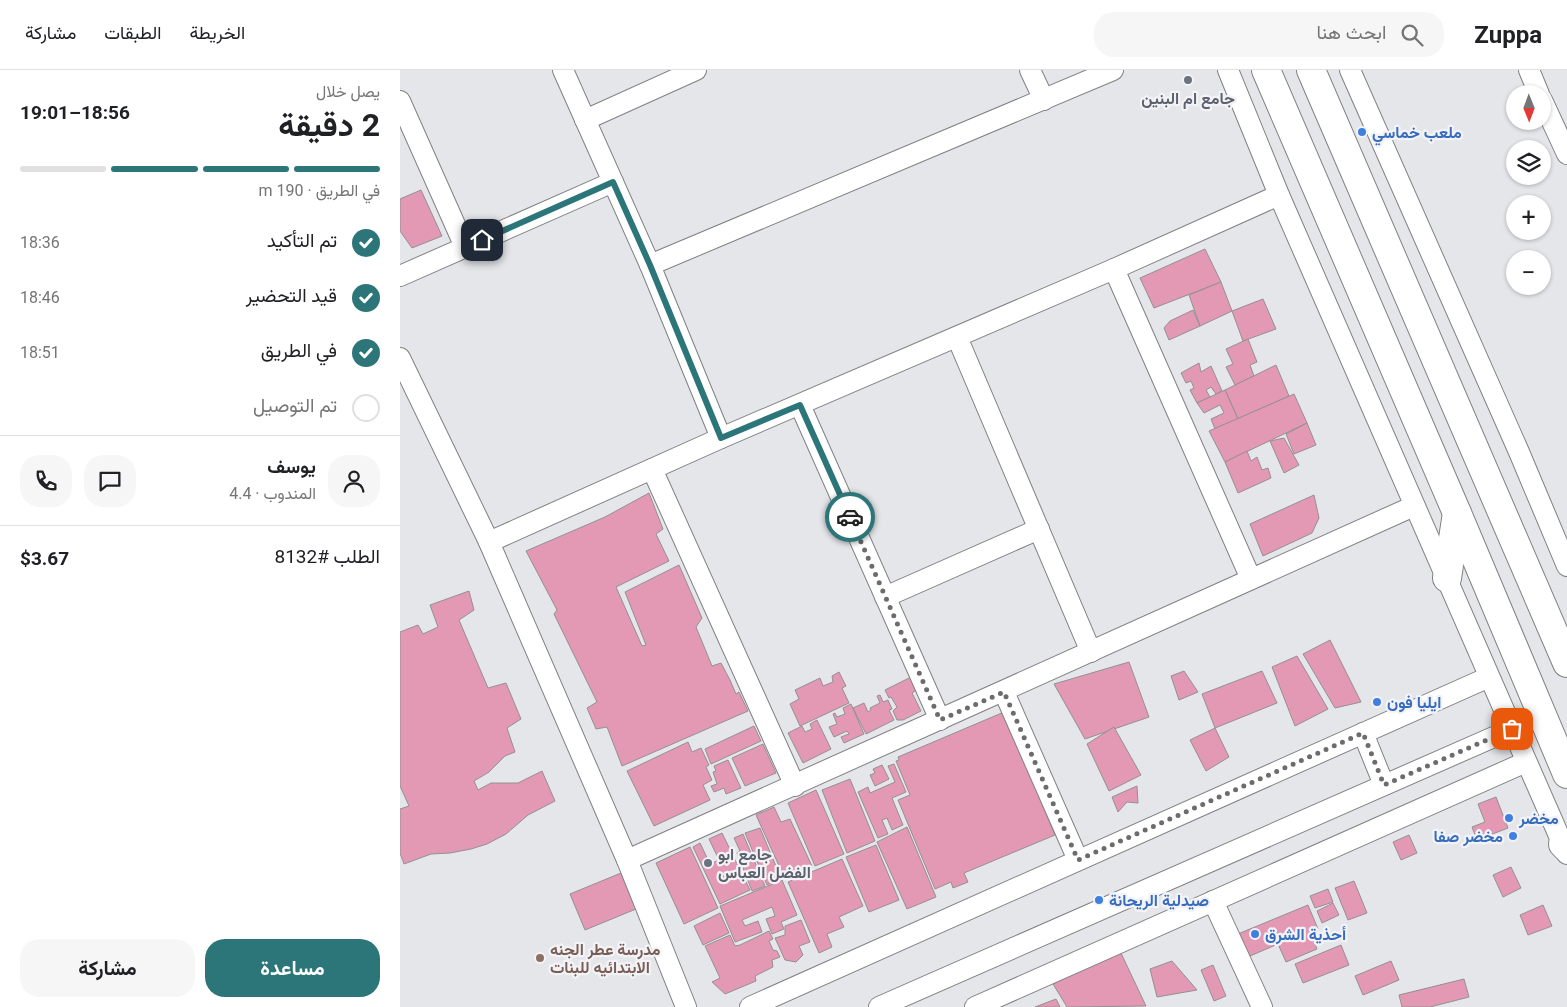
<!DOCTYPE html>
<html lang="ar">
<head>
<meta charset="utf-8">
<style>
	:root { --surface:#fff; --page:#f6f6f6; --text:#202124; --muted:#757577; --line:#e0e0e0; --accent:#2c7679 }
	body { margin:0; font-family:Roboto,Vazirmatn,sans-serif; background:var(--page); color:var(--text); direction:rtl; height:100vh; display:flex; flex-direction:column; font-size:19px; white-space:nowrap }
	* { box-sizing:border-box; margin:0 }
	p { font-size:16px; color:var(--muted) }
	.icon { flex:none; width:28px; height:28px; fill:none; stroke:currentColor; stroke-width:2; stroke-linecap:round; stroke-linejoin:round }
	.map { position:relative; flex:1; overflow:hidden; direction:ltr }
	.panel { display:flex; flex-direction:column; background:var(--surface); width:400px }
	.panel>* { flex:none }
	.needle { width:32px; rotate:179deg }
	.controls { position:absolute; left:1106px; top:15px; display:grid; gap:10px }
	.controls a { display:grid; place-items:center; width:45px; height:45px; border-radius:50%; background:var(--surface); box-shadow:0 1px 4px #0004; font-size:25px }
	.pin { position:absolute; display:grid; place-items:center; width:42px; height:42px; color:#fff; margin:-21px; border-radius:10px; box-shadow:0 2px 8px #0006 }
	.courier { position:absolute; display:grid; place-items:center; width:50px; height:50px; margin:-25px; border:4px solid #2c7679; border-radius:50%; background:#fff; color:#222; box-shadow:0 1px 6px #0007 }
	.head em { font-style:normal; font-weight:700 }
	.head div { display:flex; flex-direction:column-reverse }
	.head { display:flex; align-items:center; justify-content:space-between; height:85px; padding:0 20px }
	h1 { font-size:32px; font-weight:700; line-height:38px }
	.bar { display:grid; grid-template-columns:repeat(4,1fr); gap:8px 5px; align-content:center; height:60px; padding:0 20px }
	.bar i { height:6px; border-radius:4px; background:var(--line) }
	.bar .current { background:var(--accent) }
	.bar p { grid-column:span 4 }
	.line { display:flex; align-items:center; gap:12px; padding:0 20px; border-top:1px solid var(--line) }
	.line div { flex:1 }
	.round { display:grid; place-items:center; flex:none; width:52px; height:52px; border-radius:20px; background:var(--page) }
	ol { padding:0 20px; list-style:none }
	li { display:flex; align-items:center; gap:15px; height:55px }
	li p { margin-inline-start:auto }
	li .icon { padding:5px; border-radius:50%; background:var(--accent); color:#fff; stroke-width:4 }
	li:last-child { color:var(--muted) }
	li i { width:28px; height:28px; border:2px solid var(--line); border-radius:50% }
	.button { display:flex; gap:10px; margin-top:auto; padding:10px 20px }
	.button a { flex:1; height:58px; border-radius:20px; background:var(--accent); color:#fff; font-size:20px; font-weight:700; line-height:58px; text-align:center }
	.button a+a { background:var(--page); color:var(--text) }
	header { display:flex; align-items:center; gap:30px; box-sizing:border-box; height:70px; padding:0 25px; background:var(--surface); border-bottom:1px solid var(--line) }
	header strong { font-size:24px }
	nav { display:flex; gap:28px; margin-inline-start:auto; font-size:18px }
	.search { width:350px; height:45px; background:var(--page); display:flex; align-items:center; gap:12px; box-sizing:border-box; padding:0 18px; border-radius:20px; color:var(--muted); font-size:19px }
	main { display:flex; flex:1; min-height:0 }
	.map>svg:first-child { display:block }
	.building { fill:#e398b3; stroke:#949091 }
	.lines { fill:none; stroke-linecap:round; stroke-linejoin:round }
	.minor-casing { stroke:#808083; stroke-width:22 }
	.secondary-casing { stroke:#808083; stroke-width:30 }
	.minor { stroke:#fff; stroke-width:20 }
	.secondary { stroke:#fff; stroke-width:28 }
	.done { stroke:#6b6c6e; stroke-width:5; stroke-dasharray:0 9 }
	.route { stroke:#2c7679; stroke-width:6 }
	.worship-dot { fill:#6b7280; stroke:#f3f3f7; stroke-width:2 }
	.shop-dot { fill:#3f7fe0; stroke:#f3f3f7; stroke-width:2 }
	.education-dot { fill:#8d6e63; stroke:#f3f3f7; stroke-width:2 }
	.labels { text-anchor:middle; stroke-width:4.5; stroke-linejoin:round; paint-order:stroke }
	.worship-label { font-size:16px; font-weight:bold; fill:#5b616d; stroke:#f3f3f7 }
	.shop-label { font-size:16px; font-weight:bold; fill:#366cbe; stroke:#f3f3f7; text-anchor:start }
	.education-label { font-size:16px; font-weight:bold; fill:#785e54; stroke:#f3f3f7; text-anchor:start }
</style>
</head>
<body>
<header>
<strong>Zuppa</strong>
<div class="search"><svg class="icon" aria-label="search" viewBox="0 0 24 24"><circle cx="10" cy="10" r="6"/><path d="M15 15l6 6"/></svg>ابحث هنا</div>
<nav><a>الخريطة</a><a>الطبقات</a><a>مشاركة</a></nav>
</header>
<main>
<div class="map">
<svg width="1167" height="937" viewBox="0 0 1167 937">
	<rect width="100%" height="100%" fill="#e5e6ea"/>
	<g class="building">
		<polygon points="21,120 42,166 12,178 0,161 0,129"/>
		<polygon points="805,179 821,212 754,238 740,208"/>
		<polygon points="821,212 832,241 800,256 789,225"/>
		<polygon points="863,229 876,259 843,271 832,241"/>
		<polygon points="793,240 800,256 769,270 764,258 770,251"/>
		<polygon points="848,269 857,292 850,295 854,306 835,315 826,297 833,294 826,279"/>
		<polygon points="799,293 801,302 811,296 822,321 816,324 811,317 806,320 810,327 797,333 790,320 794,318 791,311 786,313 781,303"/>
		<polygon points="876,295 889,326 838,349 825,320"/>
		<polygon points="825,320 838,349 815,359 811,349 824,343 820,335 804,343 797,333"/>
		<polygon points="894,324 907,353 825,392 809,361"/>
		<polygon points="907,353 916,375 894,384 886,364"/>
		<polygon points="884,368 899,395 884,403 870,371"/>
		<polygon points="847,381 851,391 857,387 862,400 868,398 871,408 838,423 825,392"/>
		<polygon points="249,423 263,459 256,464 269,491 216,517 242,576 246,575 225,522 279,495 302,548 296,557 312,596 321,593 330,610 336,624 339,622 348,641 222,696 207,657 196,659 187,638 197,632 154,544 157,540 126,481 205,447"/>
		<polygon points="914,425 919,448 912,463 863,486 850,454"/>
		<polygon points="69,521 74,540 59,550 88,618 106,613 121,649 107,658 115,682 105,686 89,702 74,711 78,720 91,713 118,713 142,701 155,731 128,745 106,764 87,774 71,779 50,783 31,784 4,794 0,783 0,739 9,736 0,716 0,562 18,555 23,564 38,557 30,535"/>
		<polygon points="930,570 961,632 935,638 903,584"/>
		<polygon points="897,586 928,639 895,656 872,597"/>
		<polygon points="729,592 749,647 685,669 654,614"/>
		<polygon points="784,601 798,622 779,630 771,606"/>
		<polygon points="862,601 877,633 815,658 802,624"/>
		<polygon points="439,602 446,616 442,618 449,633 400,656 390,634 399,629 395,620 420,608 423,616 433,612 432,606"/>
		<polygon points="511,607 518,619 512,623 521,641 503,650 497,650 493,641 497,637 491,627 489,628 485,620"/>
		<polygon points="480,625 483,632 488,630 492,639 489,640 494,650 466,664 453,638 464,633 468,642 471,640 470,638 480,633 477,626"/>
		<polygon points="451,634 464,664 444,673 441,667 449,664 447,661 434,667 429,657 437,654 433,644 435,643 437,647 445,644 443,638"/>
		<polygon points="604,642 655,765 564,803 568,812 553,818 551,812 535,819 498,730 510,725 496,691 499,690 498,687"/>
		<polygon points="417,650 431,679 403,693 388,663 402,656 405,662 412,659 410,654"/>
		<polygon points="354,656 361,671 311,694 305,679"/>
		<polygon points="714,657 741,705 709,721 687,674"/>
		<polygon points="815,658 829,687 806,701 790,670"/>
		<polygon points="288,672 292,682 301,678 309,695 306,697 312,710 303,715 310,730 254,756 227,701"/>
		<polygon points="363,674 376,703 345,716 332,688"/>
		<polygon points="328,690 341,718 326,724 324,718 314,722 311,716 317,714 313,702 316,701 314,696"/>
		<polygon points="494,694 506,722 492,728 503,755 492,760 487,748 482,750 488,764 478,768 458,722 468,717 470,723 495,712 488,696"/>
		<polygon points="482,695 489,709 475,716 470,705 475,703 473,699"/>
		<polygon points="450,709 475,771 447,783 422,720"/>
		<polygon points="737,716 738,733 727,732 718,742 712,727"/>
		<polygon points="416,720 444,784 415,796 388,733"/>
		<polygon points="1096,727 1108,758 1077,770 1072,757 1085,752 1078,734"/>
		<polygon points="374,737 381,752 390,749 412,796 385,809 356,745"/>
		<polygon points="507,757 536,827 507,839 477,772"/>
		<polygon points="360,758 381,808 367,815 345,763"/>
		<polygon points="322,763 350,820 320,834 293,777 300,773 310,794 319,790 309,769"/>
		<polygon points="343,764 365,816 352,821 337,783 340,781 334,768"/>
		<polygon points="1009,765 1017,783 1001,790 993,772"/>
		<polygon points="476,775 499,830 469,842 446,787"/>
		<polygon points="290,777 318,838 284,854 256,793"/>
		<polygon points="442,789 463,836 439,847 444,857 427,864 432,877 419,883 388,812"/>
		<polygon points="1111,797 1121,818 1103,827 1093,805"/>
		<polygon points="221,803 236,839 185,860 170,824"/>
		<polygon points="382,810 397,845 381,852 384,859 372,864 366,849 375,846 372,837 342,850 345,856 358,851 362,862 335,872 320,836"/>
		<polygon points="954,811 967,843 948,850 935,818"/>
		<polygon points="928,819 933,832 915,838 910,826"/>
		<polygon points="933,833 939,845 922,853 917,841"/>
		<polygon points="908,835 918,859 910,862 917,879 886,892 878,874 843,889 833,866"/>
		<polygon points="1143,835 1152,856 1128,865 1120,845"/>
		<polygon points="320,843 329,863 303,875 294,856"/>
		<polygon points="401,850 410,872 399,876 403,885 396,892 385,890 375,868 385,865 385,856"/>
		<polygon points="369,861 373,869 369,871 373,880 377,881 380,887 372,890 373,897 355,906 356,911 325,924 312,912 320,908 305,876 330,865 335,876 340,875"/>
		<polygon points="941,875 949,895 903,913 895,894"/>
		<polygon points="720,881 746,936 667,937 653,914"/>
		<polygon points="772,891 797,920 757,927 750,899"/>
		<polygon points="991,891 999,910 963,925 955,906"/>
		<polygon points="813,895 826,926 814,931 801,900"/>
		<polygon points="1064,909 1069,927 1030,937 1002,937 999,925"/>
		<polygon points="656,929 660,937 635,937"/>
	</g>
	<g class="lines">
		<g class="minor-casing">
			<g id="minor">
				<polyline points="163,0 250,195 321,368"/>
				<polyline points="630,0 644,30"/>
				<polyline points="828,0 879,125 1167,784"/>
				<polyline points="950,0 1119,382 1167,496"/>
				<polyline points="1129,0 1139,24"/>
				<polyline points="1142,30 1167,84"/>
				<polyline points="0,31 65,177"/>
				<polyline points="185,50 296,0"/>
				<polyline points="250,195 713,0"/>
				<polyline points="714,199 851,509"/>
				<polyline points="0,206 213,112"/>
				<polyline points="557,267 691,582"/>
				<polyline points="0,288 89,472 227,790 286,937"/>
				<polyline points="400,335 540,650"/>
				<polyline points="252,399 395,716"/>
				<polyline points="89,472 321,368 714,199 879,125"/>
				<polyline points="485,527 639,459"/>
				<polyline points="604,622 678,790"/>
				<polyline points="963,663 984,715"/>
				<polyline points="227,790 1014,436"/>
				<polyline points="813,831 862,937"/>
				<polyline points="350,937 1089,607"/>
				<polyline points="479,937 1112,659"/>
				<polyline points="575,937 1126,692"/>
			</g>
		</g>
		<g class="secondary-casing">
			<g id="secondary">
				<polyline points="866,0 1057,443 1167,704"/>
				<polyline points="911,0 1167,593"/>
				<polyline points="1047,508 1057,443"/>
				<polyline points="1163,774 1167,778"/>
			</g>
		</g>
		<use href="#minor" class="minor"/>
		<use href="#secondary" class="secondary"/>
	</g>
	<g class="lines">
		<polyline class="done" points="450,447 540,650 604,622 678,790 963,663 984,715 1112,659"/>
		<polyline class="route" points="82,170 213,112 250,195 321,368 400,335 450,447"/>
	</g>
	<g class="worship-dot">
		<circle cx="788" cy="10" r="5"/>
		<circle cx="308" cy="793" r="5"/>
	</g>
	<g class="shop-dot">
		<circle cx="962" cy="62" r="5"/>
		<circle cx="977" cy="632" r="5"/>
		<circle cx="1109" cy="748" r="5"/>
		<circle cx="1113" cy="766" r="5"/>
		<circle cx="699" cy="830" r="5"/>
		<circle cx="855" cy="864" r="5"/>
	</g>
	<circle class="education-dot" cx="140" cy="888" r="5"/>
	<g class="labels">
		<g class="worship-label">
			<text x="788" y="34">جامع ام البنين</text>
			<text x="318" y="790" text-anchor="start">جامع ابو<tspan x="318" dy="18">الفضل العباس</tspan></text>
		</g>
		<g class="shop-label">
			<text x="972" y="68">ملعب خماسي</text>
			<text x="987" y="638">ايليا فون</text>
			<text x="1119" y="754">مخضر</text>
			<text x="1103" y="772" text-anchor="end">مخضر صفا</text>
			<text x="709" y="836">صيدلية الريحانة</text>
			<text x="865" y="870">أحذية الشرق</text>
		</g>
		<g class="education-label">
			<text x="150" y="885">مدرسة عطر الجنه<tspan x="150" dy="18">الابتدائيه للبنات</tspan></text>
		</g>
	</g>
</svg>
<div class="controls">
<a><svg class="needle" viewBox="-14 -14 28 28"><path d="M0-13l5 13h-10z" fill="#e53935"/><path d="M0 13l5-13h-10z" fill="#757577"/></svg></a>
<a><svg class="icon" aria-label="layers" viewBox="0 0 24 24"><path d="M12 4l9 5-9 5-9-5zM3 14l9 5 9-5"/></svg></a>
<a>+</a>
<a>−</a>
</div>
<div class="pin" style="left:1112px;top:659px;background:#ea580c"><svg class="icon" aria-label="bag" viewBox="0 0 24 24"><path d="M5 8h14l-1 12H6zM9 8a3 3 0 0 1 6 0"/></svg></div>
<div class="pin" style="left:82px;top:170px;background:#1f2937"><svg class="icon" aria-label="home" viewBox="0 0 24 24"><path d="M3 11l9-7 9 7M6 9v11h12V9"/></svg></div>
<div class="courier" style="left:450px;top:447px"><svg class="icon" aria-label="car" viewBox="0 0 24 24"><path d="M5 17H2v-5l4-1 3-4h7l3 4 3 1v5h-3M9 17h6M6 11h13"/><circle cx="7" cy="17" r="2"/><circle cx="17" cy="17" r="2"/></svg></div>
</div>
<section class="panel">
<div class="head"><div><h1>2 دقيقة</h1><p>يصل خلال</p></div><em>18:56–19:01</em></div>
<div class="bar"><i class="current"></i><i class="current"></i><i class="current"></i><i></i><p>في الطريق · 190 m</p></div>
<ol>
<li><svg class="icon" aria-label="check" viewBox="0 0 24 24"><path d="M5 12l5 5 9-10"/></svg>تم التأكيد<p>18:36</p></li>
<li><svg class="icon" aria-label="check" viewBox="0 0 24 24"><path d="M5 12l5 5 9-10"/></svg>قيد التحضير<p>18:46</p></li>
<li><svg class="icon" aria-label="check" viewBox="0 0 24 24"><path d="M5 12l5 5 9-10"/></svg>في الطريق<p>18:51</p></li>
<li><i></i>تم التوصيل</li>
</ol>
<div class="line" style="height:90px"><a class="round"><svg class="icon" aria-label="person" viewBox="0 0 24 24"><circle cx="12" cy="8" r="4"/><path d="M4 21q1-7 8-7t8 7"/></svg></a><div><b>يوسف</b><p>المندوب · 4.4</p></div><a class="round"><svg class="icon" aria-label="chat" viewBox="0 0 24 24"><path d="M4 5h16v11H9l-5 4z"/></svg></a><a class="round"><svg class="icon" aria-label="phone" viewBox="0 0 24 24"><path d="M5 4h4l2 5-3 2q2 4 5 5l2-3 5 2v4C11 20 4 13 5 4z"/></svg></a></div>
<div class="line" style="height:65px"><div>الطلب #8132</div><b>$3.67</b></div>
<div class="button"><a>مساعدة</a><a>مشاركة</a></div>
</section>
</main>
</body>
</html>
